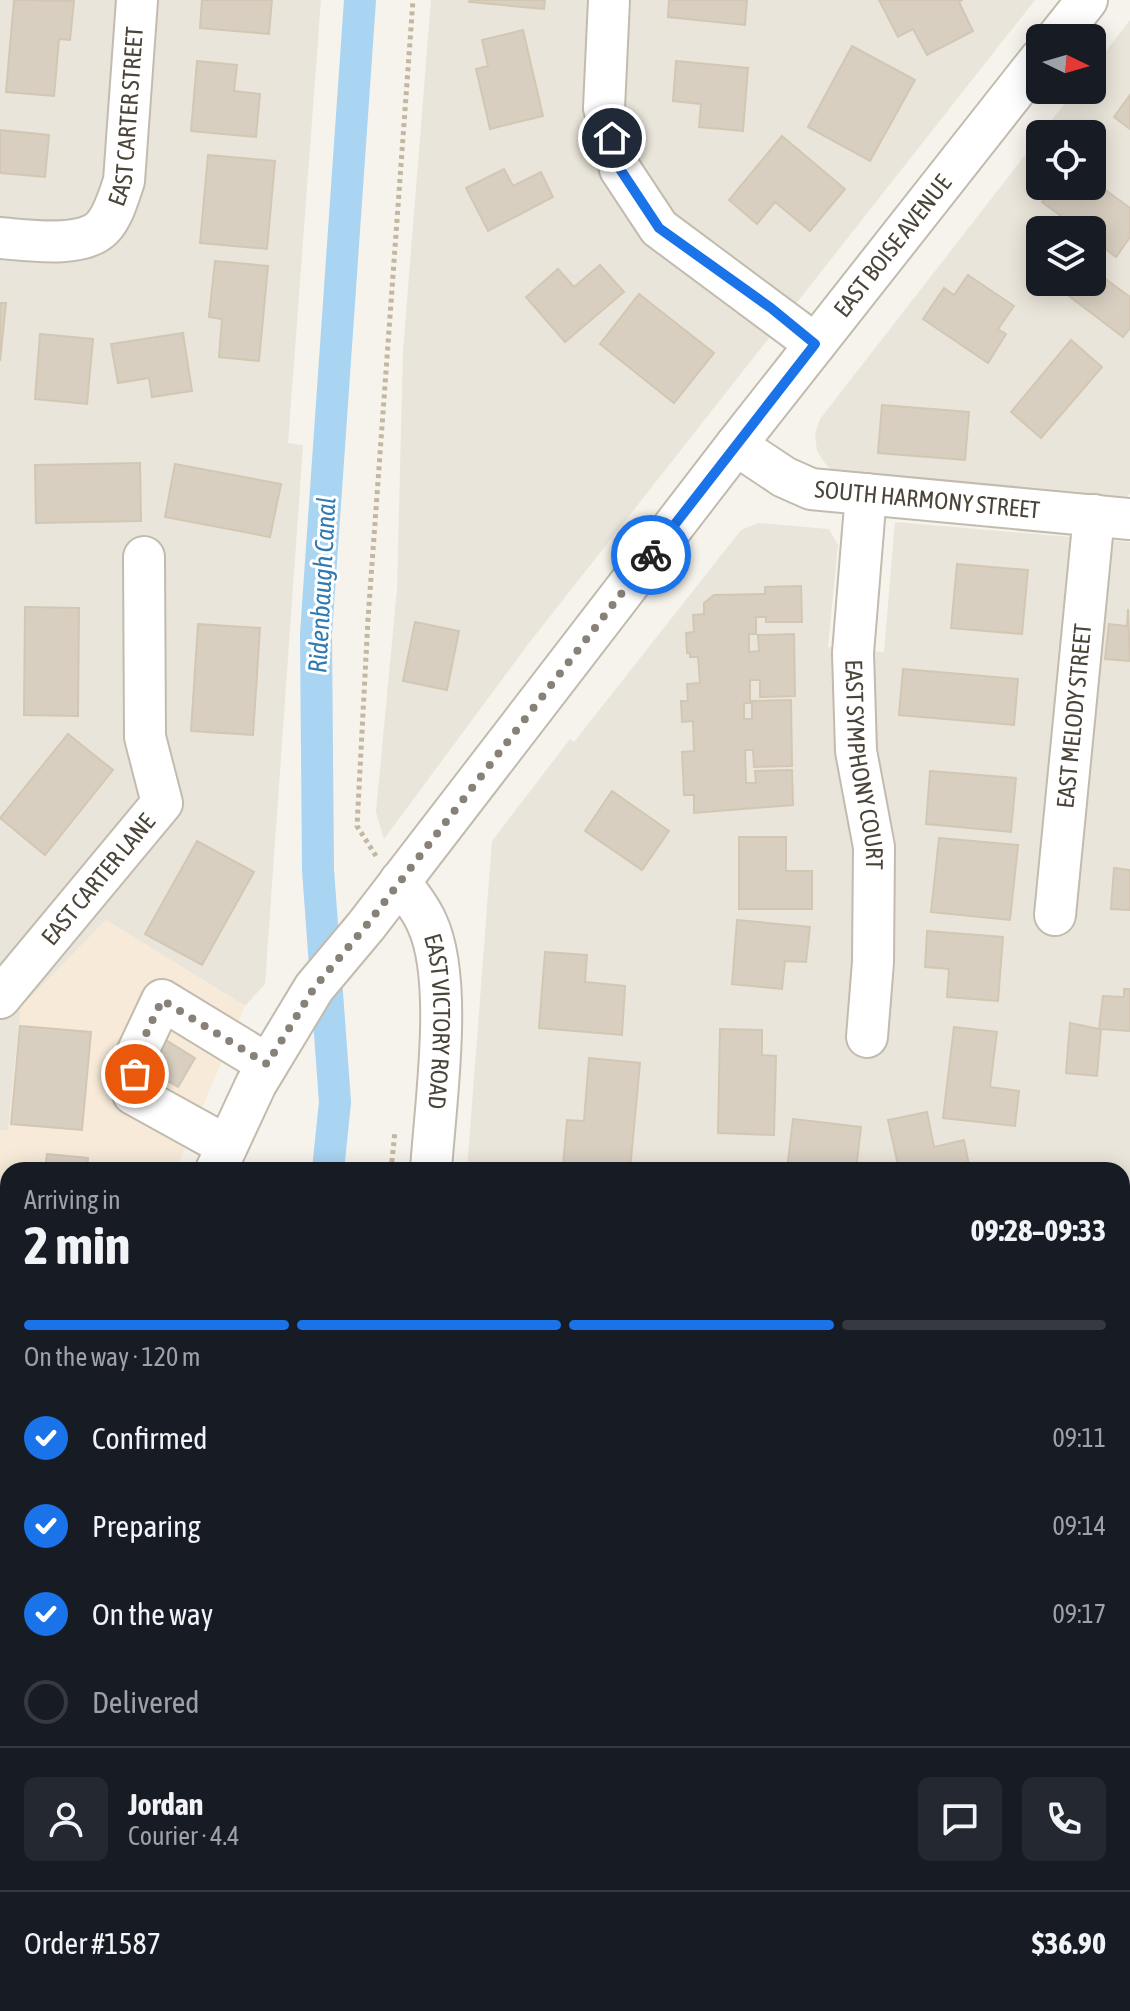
<!DOCTYPE html>
<html lang="en">
<head>
<meta charset="utf-8">
<style>
	:root { --surface:#171b24; --page:#242831; --text:#f1f3f6; --muted:#9ea1a6; --line:#363941; --accent:#1a73e8 }
	body { margin:0; font-family:"Asap Condensed",sans-serif; background:var(--page); color:var(--text); height:100vh; display:flex; flex-direction:column; font-size:30px; white-space:nowrap }
	* { box-sizing:border-box; margin:0 }
	p { font-size:26px; color:var(--muted) }
	.icon { flex:none; width:44px; height:44px; fill:none; stroke:currentColor; stroke-width:2; stroke-linecap:round; stroke-linejoin:round }
	.map { position:relative; flex:1; overflow:hidden }
	.side { position:absolute; left:0px; top:1162px; width:1130px; height:850px; display:flex; flex-direction:column; background:var(--surface); border-radius:24px 24px 0 0; box-shadow:0 4px 20px #0003 }
	.side>* { flex:none }
	.needle { width:52px; rotate:95deg }
	.buttons { position:absolute; left:1026px; top:24px; display:grid; gap:16px }
	.buttons a { display:grid; place-items:center; width:80px; height:80px; border-radius:12px; background:var(--surface); box-shadow:0 4px 20px #0003; font-size:40px }
	.pin { position:absolute; display:grid; place-items:center; width:68px; height:68px; color:#fff; margin:-34px; border:4px solid #fff; border-radius:50%; box-shadow:0 2px 8px #0007 }
	.courier { position:absolute; display:grid; place-items:center; width:80px; height:80px; margin:-40px; border:6px solid #1a73e8; border-radius:50%; background:#fff; color:#222; box-shadow:0 2px 10px #0007 }
	.summary em { font-style:normal; font-weight:700 }
	.summary div { display:flex; flex-direction:column-reverse }
	.summary { display:flex; align-items:center; justify-content:space-between; height:136px; padding:0 24px }
	h1 { font-size:52px; font-weight:700; line-height:60px }
	.bar { display:grid; grid-template-columns:repeat(4,1fr); gap:12px 8px; align-content:center; height:96px; padding:0 24px }
	.bar i { height:10px; border-radius:6px; background:var(--line) }
	.bar .active { background:var(--accent) }
	.bar p { grid-column:span 4 }
	.line { display:flex; align-items:center; gap:20px; padding:0 24px; border-top:2px solid var(--line) }
	.line div { flex:1 }
	.round { display:grid; place-items:center; flex:none; width:84px; height:84px; border-radius:12px; background:var(--page) }
	ol { padding:0 24px; list-style:none }
	li { display:flex; align-items:center; gap:24px; height:88px }
	li p { margin-inline-start:auto }
	li .icon { padding:8px; border-radius:50%; background:var(--accent); color:#fff; stroke-width:4 }
	li:last-child { color:var(--muted) }
	li i { width:44px; height:44px; border:4px solid var(--line); border-radius:50% }
	.map>svg:first-child { display:block }
	.residential { fill:#eae5da; fill-rule:evenodd }
	.commercial { fill:#f7ead8 }
	.lines { fill:none; stroke-linecap:round; stroke-linejoin:round }
	.canal { stroke:#a9d4f2; stroke-width:32 }
	.building { fill:#d8cfc1; stroke:#d3c7b4; stroke-width:2 }
	.minor-casing { stroke:#c2bbae; stroke-width:44 }
	.path { stroke:#c4b79f; stroke-width:5; stroke-dasharray:4 4; stroke-linecap:butt }
	.minor { stroke:#fff; stroke-width:40 }
	.done { stroke:#878178; stroke-width:8; stroke-dasharray:0 14.4 }
	.route { stroke:#1a73e8; stroke-width:10 }
	.labels { text-anchor:middle; stroke-width:6; stroke-linejoin:round; paint-order:stroke }
	.street-label { font-size:24px; fill:#4b4439; stroke:#fff }
	.water-label { font-size:26px; font-style:italic; fill:#2e7ab2; stroke:#fff }
</style>
</head>
<body>
<div class="map">
<svg width="1130" height="2011" viewBox="0 0 1130 2011">
	<rect width="100%" height="100%" fill="#f6f3ec"/>
	<g class="residential">
		<polygon points="0,0 321,0 288,443 303,445 265,984 245,1006 106,920 21,1007 8,1131 0,1130"/>
		<polygon points="431,0 1035,0 529,643 384,839 376,812 397,589 403,351"/>
		<path d="M1130,20V493L1122,503L842,477L827,466L817,451L815,434L820,419L1040,136V186H1092V134H1041L1075,90H1092V69ZM1040,230H1092V282H1040Z"/>
		<polygon points="895,522 1130,542 1130,2011 662,2011 663,2004 1122,2004 1122,1170 467,1170 492,841 570,739 574,742 741,530 759,523 829,529 838,545 828,647 884,652"/>
		<polygon points="0,1408 8,1408 8,1843 0,1842"/>
		<polygon points="0,1915 8,1916 8,2004 34,2004 33,2011 0,2011"/>
		<polygon points="302,2004 592,2004 591,2011 301,2011"/>
	</g>
	<polygon class="commercial" points="106,920 245,1006 176,1170 8,1170 8,1333 0,1332 0,1130 8,1131 21,1007"/>
	<g class="lines">
		<g class="canal">
			<polyline points="328,1170 335,1102 318,870 316,634 360,0"/>
			<polyline points="224,2011 225,2004"/>
		</g>
	</g>
	<g class="building">
		<polygon points="14,0 74,1 70,40 59,39 54,96 6,92"/>
		<polygon points="202,0 272,0 269,34 200,28"/>
		<polygon points="470,0 545,0 544,9 469,2"/>
		<polygon points="669,0 747,0 745,25 668,17"/>
		<polygon points="879,0 962,0 959,2 973,31 927,55 913,29 898,37"/>
		<polygon points="523,30 543,116 490,129 476,69 488,66 482,40"/>
		<polygon points="852,46 915,80 870,161 808,127"/>
		<polygon points="197,61 237,65 234,91 260,94 256,137 191,131"/>
		<polygon points="676,61 748,68 743,131 699,127 701,104 673,101"/>
		<polygon points="1130,95 1130,129 1114,117"/>
		<polygon points="0,130 49,135 45,177 0,173"/>
		<polygon points="782,136 845,189 810,231 775,202 757,224 729,200"/>
		<polygon points="208,155 275,161 267,249 200,243"/>
		<polygon points="504,169 513,186 541,172 553,197 488,231 466,188"/>
		<polygon points="1092,180 1130,208 1130,237 1116,257 1092,239 1092,230 1080,230 1042,202 1054,186 1092,186"/>
		<polygon points="215,261 268,266 259,361 219,357 222,319 209,317"/>
		<polygon points="600,265 624,292 565,342 526,297 558,269 574,287"/>
		<polygon points="1092,269 1130,297 1130,328 1123,337 1065,293 1072,282 1092,282"/>
		<polygon points="968,275 1014,306 998,329 1006,334 988,363 923,319 944,288 954,295"/>
		<polygon points="639,294 714,353 674,403 600,344"/>
		<polygon points="0,303 6,303 0,361"/>
		<polygon points="183,333 192,391 152,397 149,378 118,383 111,344"/>
		<polygon points="40,334 93,339 87,404 35,399"/>
		<polygon points="1071,340 1102,367 1041,438 1011,412"/>
		<polygon points="882,405 969,412 965,460 878,453"/>
		<polygon points="140,463 141,521 36,523 35,465"/>
		<polygon points="175,464 281,484 270,537 165,517"/>
		<polygon points="957,564 1028,570 1022,634 951,628"/>
		<polygon points="801,586 802,622 766,622 766,617 756,617 756,634 749,634 749,652 759,651 758,635 794,634 795,696 760,697 760,680 750,680 750,703 744,703 744,719 752,719 752,701 791,700 792,766 754,767 753,750 745,750 746,783 756,783 755,771 792,770 793,805 694,813 694,795 684,795 682,752 694,751 693,721 682,722 681,701 688,701 687,684 700,683 698,657 690,657 690,653 687,653 686,633 694,632 693,615 704,614 704,603 714,595 765,594 765,587"/>
		<polygon points="25,607 79,608 78,716 24,715"/>
		<polygon points="1128,609 1130,661 1105,659 1109,624 1127,626"/>
		<polygon points="415,622 459,631 447,690 403,681"/>
		<polygon points="198,624 260,628 253,735 191,731"/>
		<polygon points="903,669 1018,679 1014,725 899,715"/>
		<polygon points="68,734 113,770 45,855 0,818"/>
		<polygon points="930,771 1016,778 1011,832 926,824"/>
		<polygon points="612,791 669,831 642,870 585,831"/>
		<polygon points="739,837 786,837 786,871 812,871 812,909 739,909"/>
		<polygon points="939,838 1018,845 1010,920 931,912"/>
		<polygon points="197,841 254,872 202,965 145,934"/>
		<polygon points="1114,868 1130,870 1130,910 1111,909"/>
		<polygon points="737,920 810,927 806,962 785,961 782,989 732,984"/>
		<polygon points="927,931 1003,937 998,1001 947,997 949,969 925,967"/>
		<polygon points="545,952 587,955 585,982 625,986 622,1035 539,1028"/>
		<polygon points="1124,989 1130,989 1130,1031 1101,1029 1097,1076 1066,1073 1070,1023 1099,1029 1103,996 1124,997"/>
		<polygon points="20,1026 91,1032 82,1130 11,1124"/>
		<polygon points="954,1027 997,1032 990,1087 1019,1091 1015,1126 943,1118"/>
		<polygon points="720,1029 762,1030 762,1055 776,1056 774,1135 718,1133"/>
		<polygon points="166,1040 195,1058 178,1087 149,1070"/>
		<polygon points="589,1058 640,1063 630,1170 563,1166 567,1120 584,1121"/>
		<polygon points="927,1112 934,1147 964,1140 970,1170 899,1170 888,1120"/>
		<polygon points="793,1119 861,1127 856,1170 787,1170"/>
		<polygon points="47,1154 88,1158 87,1170 45,1170"/>
		<polygon points="1122,1237 1130,1250 1130,1278 1122,1283"/>
		<polygon points="0,1454 8,1455 8,1534 0,1533"/>
		<polygon points="1122,1558 1130,1559 1130,1597 1122,1596"/>
		<polygon points="0,1614 8,1615 8,1699 0,1699"/>
		<polygon points="1122,1740 1130,1740 1130,1780 1122,1779"/>
		<polygon points="0,1758 8,1759 8,1819 0,1819"/>
		<polygon points="1122,1812 1130,1813 1130,1887 1122,1886"/>
		<polygon points="1122,1908 1130,1908 1130,1993 1122,1992"/>
		<rect x="351" y="2004" width="157" height="7"/>
		<rect x="684" y="2004" width="90" height="7"/>
		<rect x="864" y="2004" width="82" height="7"/>
		<polygon points="1075,2004 1130,2005 1130,2011 1075,2011"/>
	</g>
	<g class="lines">
		<g class="minor-casing">
			<g id="minor">
				<polyline points="609,0 604,108 620,169 659,228 815,344"/>
				<polyline points="1057,38 1087,0"/>
				<path id="s1" d="M0,238C27,240 83,249 103,227C114,215 119,195 124,181L137,0"/>
				<path id="s2" d="M736,445L784,477L811,489L1130,519"/>
				<path id="s3" d="M866,494L853,653L856,751L874,847L873,962L867,1037"/>
				<path id="s4" d="M400,881C409,895 421,908 427,923C454,981 435,1105 431,1170"/>
				<path id="s5" d="M1055,915L1094,515"/>
				<path id="s6" d="M0,998L162,803L145,737L144,557"/>
				<polyline points="227,1146 133,1094 137,1053 162,1000 267,1064"/>
				<path id="s7" d="M216,1170L256,1084L314,988L366,926L736,445L1040,59"/>
				<polyline points="0,1371 8,1372"/>
				<polyline points="1122,1410 1130,1399"/>
				<polyline points="0,1573 8,1574"/>
				<polyline points="1122,1652 1130,1653"/>
				<polyline points="0,1883 8,1884"/>
				<polyline points="83,2011 84,2004"/>
				<polyline points="623,2011 624,2004"/>
				<polyline points="1010,2011 1011,2004"/>
			</g>
		</g>
		<g class="path">
			<polyline points="376,856 357,826 368,619 413,0"/>
			<polyline points="391,1170 395,1131"/>
			<polyline points="281,2011 282,2004"/>
		</g>
		<use href="#minor" class="minor"/>
	</g>
	<g class="lines">
		<polyline class="done" points="135,1074 137,1053 162,1000 267,1064 314,988 366,926 651,555"/>
		<polyline class="route" points="612,138 620,169 659,228 771,308 815,344 651,555"/>
	</g>
	<g class="labels">
		<g class="street-label">
			<text dy="8" stroke="none"><textPath href="#s1" startOffset="222">EAST CARTER STREET</textPath></text>
			<text dy="8" stroke="none"><textPath href="#s7" startOffset="1148">EAST BOISE AVENUE</textPath></text>
			<text dy="8" stroke="none"><textPath href="#s2" startOffset="204">SOUTH HARMONY STREET</textPath></text>
			<text dy="8" stroke="none"><textPath href="#s5" startOffset="200">EAST MELODY STREET</textPath></text>
			<text dy="8" stroke="none"><textPath href="#s3" startOffset="272">EAST SYMPHONY COURT</textPath></text>
			<text dy="8" stroke="none"><textPath href="#s6" startOffset="154">EAST CARTER LANE</textPath></text>
			<text dy="8" stroke="none"><textPath href="#s4" startOffset="150">EAST VICTORY ROAD</textPath></text>
		</g>
		<g class="water-label">
			<text transform="translate(322 585) rotate(-87)" y="9">Ridenbaugh Canal</text>
		</g>
	</g>
</svg>
<div class="buttons">
<a><svg class="needle" viewBox="-14 -14 28 28"><path d="M0-13l5 13h-10z" fill="#e53935"/><path d="M0 13l5-13h-10z" fill="#9ea1a6"/></svg></a>
<a><svg class="icon" aria-label="locate" viewBox="0 0 24 24"><circle cx="12" cy="12" r="6"/><path d="M12 2v4M12 18v4M2 12h4M18 12h4"/></svg></a>
<a><svg class="icon" aria-label="layers" viewBox="0 0 24 24"><path d="M12 4l9 5-9 5-9-5zM3 14l9 5 9-5"/></svg></a>
</div>
<div class="pin" style="left:135px;top:1074px;background:#ea580c"><svg class="icon" aria-label="bag" viewBox="0 0 24 24"><path d="M5 8h14l-1 12H6zM9 8a3 3 0 0 1 6 0"/></svg></div>
<div class="pin" style="left:612px;top:138px;background:#1f2937"><svg class="icon" aria-label="home" viewBox="0 0 24 24"><path d="M3 11l9-7 9 7M6 9v11h12V9"/></svg></div>
<div class="courier" style="left:651px;top:555px"><svg class="icon" aria-label="bike" viewBox="0 0 24 24"><circle cx="6" cy="16" r="4"/><circle cx="18" cy="16" r="4"/><path d="M6 16l4-8h5l3 8M10 8l3 8H6M13 5h3"/></svg></div>
<section class="side">
<div class="summary"><div><h1>2 min</h1><p>Arriving in</p></div><em>09:28–09:33</em></div>
<div class="bar"><i class="active"></i><i class="active"></i><i class="active"></i><i></i><p>On the way · 120 m</p></div>
<ol>
<li><svg class="icon" aria-label="check" viewBox="0 0 24 24"><path d="M5 12l5 5 9-10"/></svg>Confirmed<p>09:11</p></li>
<li><svg class="icon" aria-label="check" viewBox="0 0 24 24"><path d="M5 12l5 5 9-10"/></svg>Preparing<p>09:14</p></li>
<li><svg class="icon" aria-label="check" viewBox="0 0 24 24"><path d="M5 12l5 5 9-10"/></svg>On the way<p>09:17</p></li>
<li><i></i>Delivered</li>
</ol>
<div class="line" style="height:144px"><a class="round"><svg class="icon" aria-label="person" viewBox="0 0 24 24"><circle cx="12" cy="8" r="4"/><path d="M4 21q1-7 8-7t8 7"/></svg></a><div><b>Jordan</b><p>Courier · 4.4</p></div><a class="round"><svg class="icon" aria-label="chat" viewBox="0 0 24 24"><path d="M4 5h16v11H9l-5 4z"/></svg></a><a class="round"><svg class="icon" aria-label="phone" viewBox="0 0 24 24"><path d="M5 4h4l2 5-3 2q2 4 5 5l2-3 5 2v4C11 20 4 13 5 4z"/></svg></a></div>
<div class="line" style="height:104px"><div>Order #1587</div><b>$36.90</b></div>
</section>
</div>
</body>
</html>
